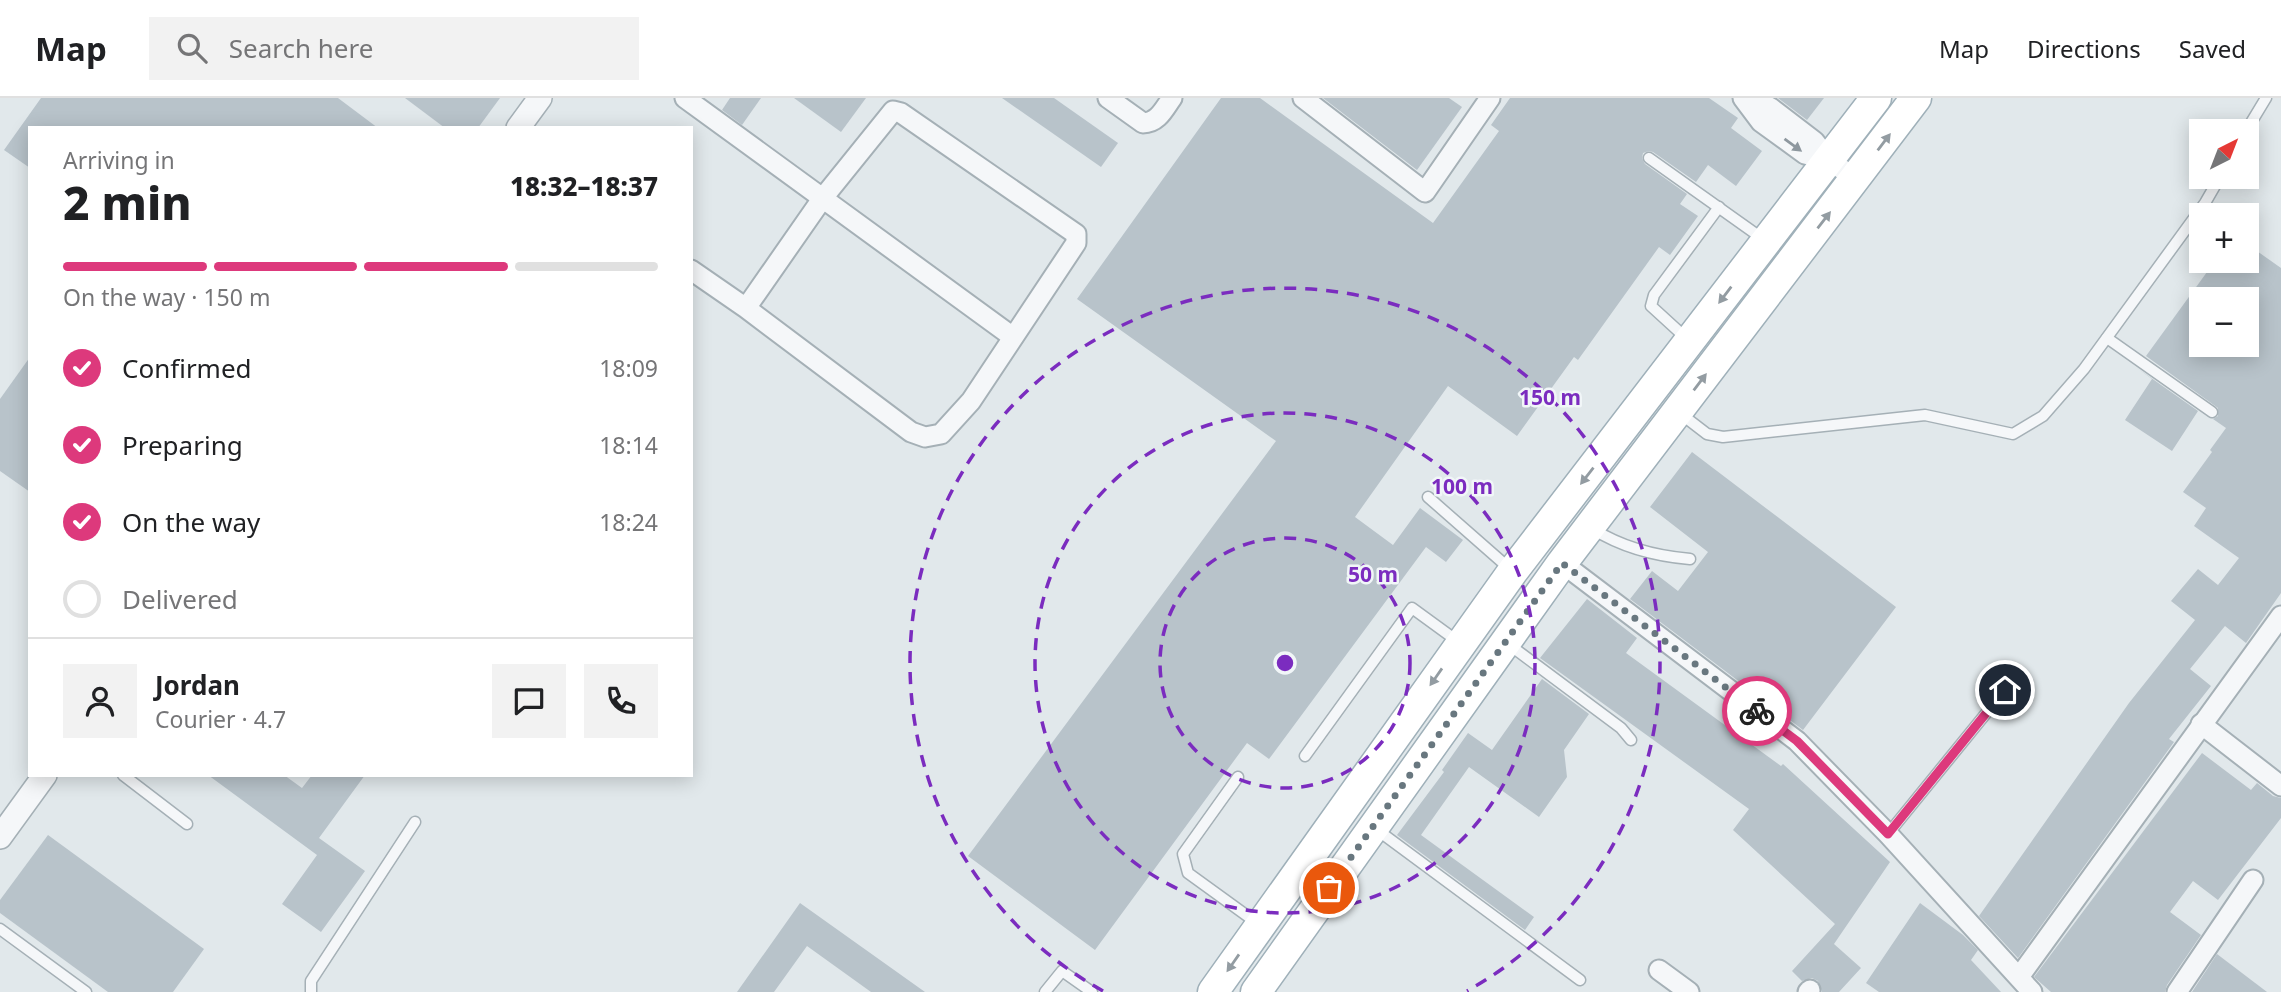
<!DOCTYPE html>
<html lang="en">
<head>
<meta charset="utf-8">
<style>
	:root { --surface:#fff; --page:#f2f2f2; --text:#202124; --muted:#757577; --line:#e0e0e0; --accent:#dd397c }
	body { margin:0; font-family:"Noto Sans",sans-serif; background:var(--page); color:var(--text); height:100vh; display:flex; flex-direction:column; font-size:26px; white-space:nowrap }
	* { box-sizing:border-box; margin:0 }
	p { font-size:23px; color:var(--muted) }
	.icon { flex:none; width:38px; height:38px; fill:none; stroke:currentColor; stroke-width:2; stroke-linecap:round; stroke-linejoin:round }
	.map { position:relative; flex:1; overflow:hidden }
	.drawer { position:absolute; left:28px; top:28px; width:665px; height:651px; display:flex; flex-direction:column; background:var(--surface); border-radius:0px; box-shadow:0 4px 18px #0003 }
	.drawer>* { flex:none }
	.needle { width:46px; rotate:42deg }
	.controls { position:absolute; left:2189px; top:21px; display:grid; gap:14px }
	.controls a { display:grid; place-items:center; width:70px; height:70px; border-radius:0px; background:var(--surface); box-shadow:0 4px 18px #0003; font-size:35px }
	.pin { position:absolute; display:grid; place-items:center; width:60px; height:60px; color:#fff; margin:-30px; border:4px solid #fff; border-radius:50%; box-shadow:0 2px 7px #0007 }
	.courier { position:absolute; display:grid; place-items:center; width:70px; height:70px; margin:-35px; border:5px solid #dd397c; border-radius:50%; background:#fff; color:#222; box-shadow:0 2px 9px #0007 }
	.overview em { font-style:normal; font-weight:800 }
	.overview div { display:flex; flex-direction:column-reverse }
	.overview { display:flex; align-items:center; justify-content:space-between; height:119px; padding:0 35px }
	h1 { font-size:46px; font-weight:800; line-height:52px }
	.bar { display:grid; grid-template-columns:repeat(4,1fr); gap:10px 7px; align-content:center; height:84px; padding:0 35px }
	.bar i { height:9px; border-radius:5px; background:var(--line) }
	.bar .on { background:var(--accent) }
	.bar p { grid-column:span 4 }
	.line { display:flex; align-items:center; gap:18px; padding:0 35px; border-top:2px solid var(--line) }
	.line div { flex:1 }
	.round { display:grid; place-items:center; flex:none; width:74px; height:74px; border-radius:0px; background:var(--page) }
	ol { padding:0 35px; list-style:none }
	li { display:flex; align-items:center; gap:21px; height:77px }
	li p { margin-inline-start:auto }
	li .icon { padding:7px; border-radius:50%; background:var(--accent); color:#fff; stroke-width:4 }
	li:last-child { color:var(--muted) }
	li i { width:38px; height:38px; border:4px solid var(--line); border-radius:50% }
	header { display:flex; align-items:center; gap:42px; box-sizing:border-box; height:98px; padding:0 35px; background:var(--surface); border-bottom:2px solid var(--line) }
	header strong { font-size:33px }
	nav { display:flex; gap:38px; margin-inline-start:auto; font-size:24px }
	.search { width:490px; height:63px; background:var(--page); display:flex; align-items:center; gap:18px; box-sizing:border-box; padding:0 24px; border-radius:0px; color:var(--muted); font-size:26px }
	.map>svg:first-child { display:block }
	.building { fill:#b8c3ca; fill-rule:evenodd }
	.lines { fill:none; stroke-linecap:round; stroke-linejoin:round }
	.service-casing { stroke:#a5b0b6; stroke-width:13 }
	.minor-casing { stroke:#a5b0b6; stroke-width:23 }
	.tertiary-casing { stroke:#a5b0b6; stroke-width:26 }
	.primary-casing { stroke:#9fb0b9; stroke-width:33 }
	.service { stroke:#f5f7f9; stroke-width:10 }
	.minor { stroke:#f5f7f9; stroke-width:19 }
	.tertiary { stroke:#f5f7f9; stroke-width:23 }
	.primary { stroke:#fff; stroke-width:30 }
	.oneway { fill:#939ca2 }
	.oneway2 { fill:#8e989f }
	.done { stroke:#68777f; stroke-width:7; stroke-dasharray:0 12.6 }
	.route { stroke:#dd397c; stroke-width:9 }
	.ring { fill:none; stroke:#7b2cbf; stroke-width:3.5; stroke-dasharray:12 9 }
	.centre { fill:#7b2cbf; stroke:#f1f6f8; stroke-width:3.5 }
	.ring-label { font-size:21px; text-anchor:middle; font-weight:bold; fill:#7b2cbf; stroke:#f1f6f8; stroke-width:5; stroke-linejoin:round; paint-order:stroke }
</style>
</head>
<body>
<header>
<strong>Map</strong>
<div class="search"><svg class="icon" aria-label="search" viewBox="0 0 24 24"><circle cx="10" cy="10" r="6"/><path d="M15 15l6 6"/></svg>Search here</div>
<nav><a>Map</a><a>Directions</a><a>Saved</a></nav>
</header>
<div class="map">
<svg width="2281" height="894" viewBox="0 0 2281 894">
	<rect width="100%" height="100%" fill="#e1e8eb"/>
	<g class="building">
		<polygon points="41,0 338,0 378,30 30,30 30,70 4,52"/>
		<polygon points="405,0 500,0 478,30 445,30"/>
		<polygon points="730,0 761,0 742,27 722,12"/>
		<polygon points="794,0 866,0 841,34"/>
		<polygon points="1002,0 1054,0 1118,45 1101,69"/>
		<polygon points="1221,0 1260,0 1433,125 1499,33 1491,27 1510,0 1709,0 1738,20 1731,30 1762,53 1736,88 1708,67 1696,84 1653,54 1649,53 1643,55 1642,60 1645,66 1687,96 1680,106 1698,118 1670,157 1659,149 1578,262 1574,259 1517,338 1448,288 1355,419 1393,447 1420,410 1463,442 1446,464 1426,449 1269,661 1247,645 1095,852 968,758 1276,343 1077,201"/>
		<polygon points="1323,0 1449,0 1462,9 1417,72"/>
		<polygon points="1778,0 1824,0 1807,22"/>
		<path d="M2247,146L2281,170V495L2246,545L2225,528L2190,571L2211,588L2169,641L2174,644L2018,860L1979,818L2129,605L2195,522L2171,503L2198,471L2218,487L2239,460L2194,428L2206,410L2183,394L2212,354L2210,352L2226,330L2213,321L2218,318V310L2146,258L2215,163H2247ZM2202,201H2247V247H2202Z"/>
		<polygon points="30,259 30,394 0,373 0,301"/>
		<polygon points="2137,270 2198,313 2172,353 2125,322 2152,281"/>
		<polygon points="1692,354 1896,509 1803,632 1630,501 1652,473 1678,493 1708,454 1650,409"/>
		<polygon points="1587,501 1637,540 1626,555 1781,668 1783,666 1890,764 1834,846 1861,870 1839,894 1822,894 1818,883 1812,880 1802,883 1792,873 1835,826 1733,732 1749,711 1540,560"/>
		<polygon points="1542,581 1589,616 1564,652 1567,679 1539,719 1469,669 1421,737 1534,819 1525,832 1397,737 1444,674 1442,672 1468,635 1492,652"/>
		<polygon points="2202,655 2251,692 2257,685 2273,698 2281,700 2281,720 2218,802 2193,783 2170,814 2201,837 2167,887 2165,894 2051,894 2034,879"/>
		<polygon points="208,677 284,677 302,690 312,677 365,677 319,740 365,773 321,834 282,806 317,757"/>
		<polygon points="48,737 204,851 173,894 108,894 0,815 0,802"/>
		<polygon points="800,805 925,894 871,894 807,848 774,894 737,894"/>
		<polygon points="1920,805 1963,837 1978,852 1971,862 2001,894 1879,894 1866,885"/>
		<polygon points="2217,856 2267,894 2192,894"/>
	</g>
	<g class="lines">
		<g class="service-casing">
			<g id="service">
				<polyline points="2246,33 2266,0"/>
				<polyline points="1649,60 1763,141"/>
				<polyline points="1686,240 1651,208 1654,197 1719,109"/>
				<polyline points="2107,240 2212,314"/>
				<polyline points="1681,316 1707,336 1723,339 1925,317 2013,336 2043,318 2084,271 2205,105 2220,79"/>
				<polyline points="1428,399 1510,471"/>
				<path d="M1593,431C1623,450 1655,458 1690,461"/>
				<polyline points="1507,545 1621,630 1631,642"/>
				<polyline points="1305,658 1412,510 1460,545"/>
				<polyline points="123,677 187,726"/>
				<polyline points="1238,679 1183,756 1188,775 1257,825"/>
				<polyline points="1376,731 1580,882"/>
				<polyline points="1888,736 2005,592"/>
				<polyline points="0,831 86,894"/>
				<polyline points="311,894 311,883 415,724"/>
				<polyline points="1045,894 1062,873 1092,894"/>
			</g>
		</g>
		<g class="minor-casing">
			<g id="minor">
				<polyline points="685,0 1013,239"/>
				<path d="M1108,0L1143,25C1158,25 1164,11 1172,0"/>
				<polyline points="1303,0 1425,94 1490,0"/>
				<polyline points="1743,0 1761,24 1805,56 1829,62"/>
				<polyline points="1753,0 1771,10 1814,43 1829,62 1856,81"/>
				<polyline points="691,172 746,210 911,334 925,339 941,336 971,303 1076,145 1076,136 901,15 893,13 822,101 746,210"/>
				<polyline points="1562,465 1797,643 1888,736 2032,894"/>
				<polyline points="2201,626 2281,688"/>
				<polyline points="1659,872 1689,894"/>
				<polyline points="2019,879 2281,518"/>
				<polyline points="1808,894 1810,892"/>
				<polyline points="2177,894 2253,782"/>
			</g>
		</g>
		<g class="tertiary-casing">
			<g id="tertiary">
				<polyline points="518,30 540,0"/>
				<polyline points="0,739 45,677"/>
			</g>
		</g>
		<g class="primary-casing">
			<g id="primary">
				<polyline points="1213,894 1513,473 1876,0"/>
				<polyline points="1256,894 1562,465 1916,0"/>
			</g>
		</g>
		<use href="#service" class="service"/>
		<use href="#minor" class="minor"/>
		<use href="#tertiary" class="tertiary"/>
		<use href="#primary" class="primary"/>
	</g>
	<defs><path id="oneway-solid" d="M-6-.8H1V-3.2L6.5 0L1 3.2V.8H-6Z" transform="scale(1.75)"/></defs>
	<g class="oneway">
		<use href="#oneway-solid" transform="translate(1884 44) rotate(-53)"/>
		<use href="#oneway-solid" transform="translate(1824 122) rotate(-52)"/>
		<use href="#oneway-solid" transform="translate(1725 197) rotate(127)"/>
		<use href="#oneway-solid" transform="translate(1700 284) rotate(-53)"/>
		<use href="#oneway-solid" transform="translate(1587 378) rotate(128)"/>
		<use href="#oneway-solid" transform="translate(1436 579) rotate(125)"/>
		<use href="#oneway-solid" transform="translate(1233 865) rotate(125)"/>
	</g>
	<use class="oneway2" href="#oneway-solid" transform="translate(1793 47) rotate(36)"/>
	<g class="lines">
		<polyline class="done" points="1329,790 1562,465 1757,613"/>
		<polyline class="route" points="1757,613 1797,643 1888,736 2005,592"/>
	</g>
	<g class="ring">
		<circle cx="1285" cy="565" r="125"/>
		<circle cx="1285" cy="565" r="250"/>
		<path d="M1103 893A375 375 0 1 1 1467 893"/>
	</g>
	<circle cx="1285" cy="565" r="10" class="centre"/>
	<g class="ring-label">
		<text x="1550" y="307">150 m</text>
		<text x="1462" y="396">100 m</text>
		<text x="1373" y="484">50 m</text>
	</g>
</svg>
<div class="controls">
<a><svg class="needle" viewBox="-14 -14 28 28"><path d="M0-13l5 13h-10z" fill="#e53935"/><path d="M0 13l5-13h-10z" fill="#757577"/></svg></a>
<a>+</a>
<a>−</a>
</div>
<div class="pin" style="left:1329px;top:790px;background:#ea580c"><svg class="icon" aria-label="bag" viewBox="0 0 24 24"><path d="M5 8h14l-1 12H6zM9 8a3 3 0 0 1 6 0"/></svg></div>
<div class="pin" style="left:2005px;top:592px;background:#1f2937"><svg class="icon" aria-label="home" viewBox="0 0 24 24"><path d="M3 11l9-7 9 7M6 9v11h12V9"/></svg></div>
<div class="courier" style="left:1757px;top:613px"><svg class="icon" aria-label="bike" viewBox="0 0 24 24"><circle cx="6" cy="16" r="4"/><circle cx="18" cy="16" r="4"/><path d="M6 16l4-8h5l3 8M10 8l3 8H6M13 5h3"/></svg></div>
<section class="drawer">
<div class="overview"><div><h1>2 min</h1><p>Arriving in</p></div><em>18:32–18:37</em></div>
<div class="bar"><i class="on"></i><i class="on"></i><i class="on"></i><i></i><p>On the way · 150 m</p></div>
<ol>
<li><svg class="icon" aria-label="check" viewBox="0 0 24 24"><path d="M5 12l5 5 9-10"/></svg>Confirmed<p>18:09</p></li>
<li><svg class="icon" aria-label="check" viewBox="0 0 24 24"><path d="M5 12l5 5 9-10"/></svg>Preparing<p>18:14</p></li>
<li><svg class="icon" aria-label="check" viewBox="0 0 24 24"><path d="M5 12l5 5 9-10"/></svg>On the way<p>18:24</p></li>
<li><i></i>Delivered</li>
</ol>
<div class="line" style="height:126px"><a class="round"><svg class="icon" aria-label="person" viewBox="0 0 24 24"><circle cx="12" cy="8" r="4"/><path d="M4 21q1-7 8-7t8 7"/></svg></a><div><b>Jordan</b><p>Courier · 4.7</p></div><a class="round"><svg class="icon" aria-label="chat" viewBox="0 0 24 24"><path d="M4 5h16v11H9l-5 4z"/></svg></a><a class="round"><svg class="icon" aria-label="phone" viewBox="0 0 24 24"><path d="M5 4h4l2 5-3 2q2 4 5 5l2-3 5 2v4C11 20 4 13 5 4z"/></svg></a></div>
</section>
</div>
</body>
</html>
